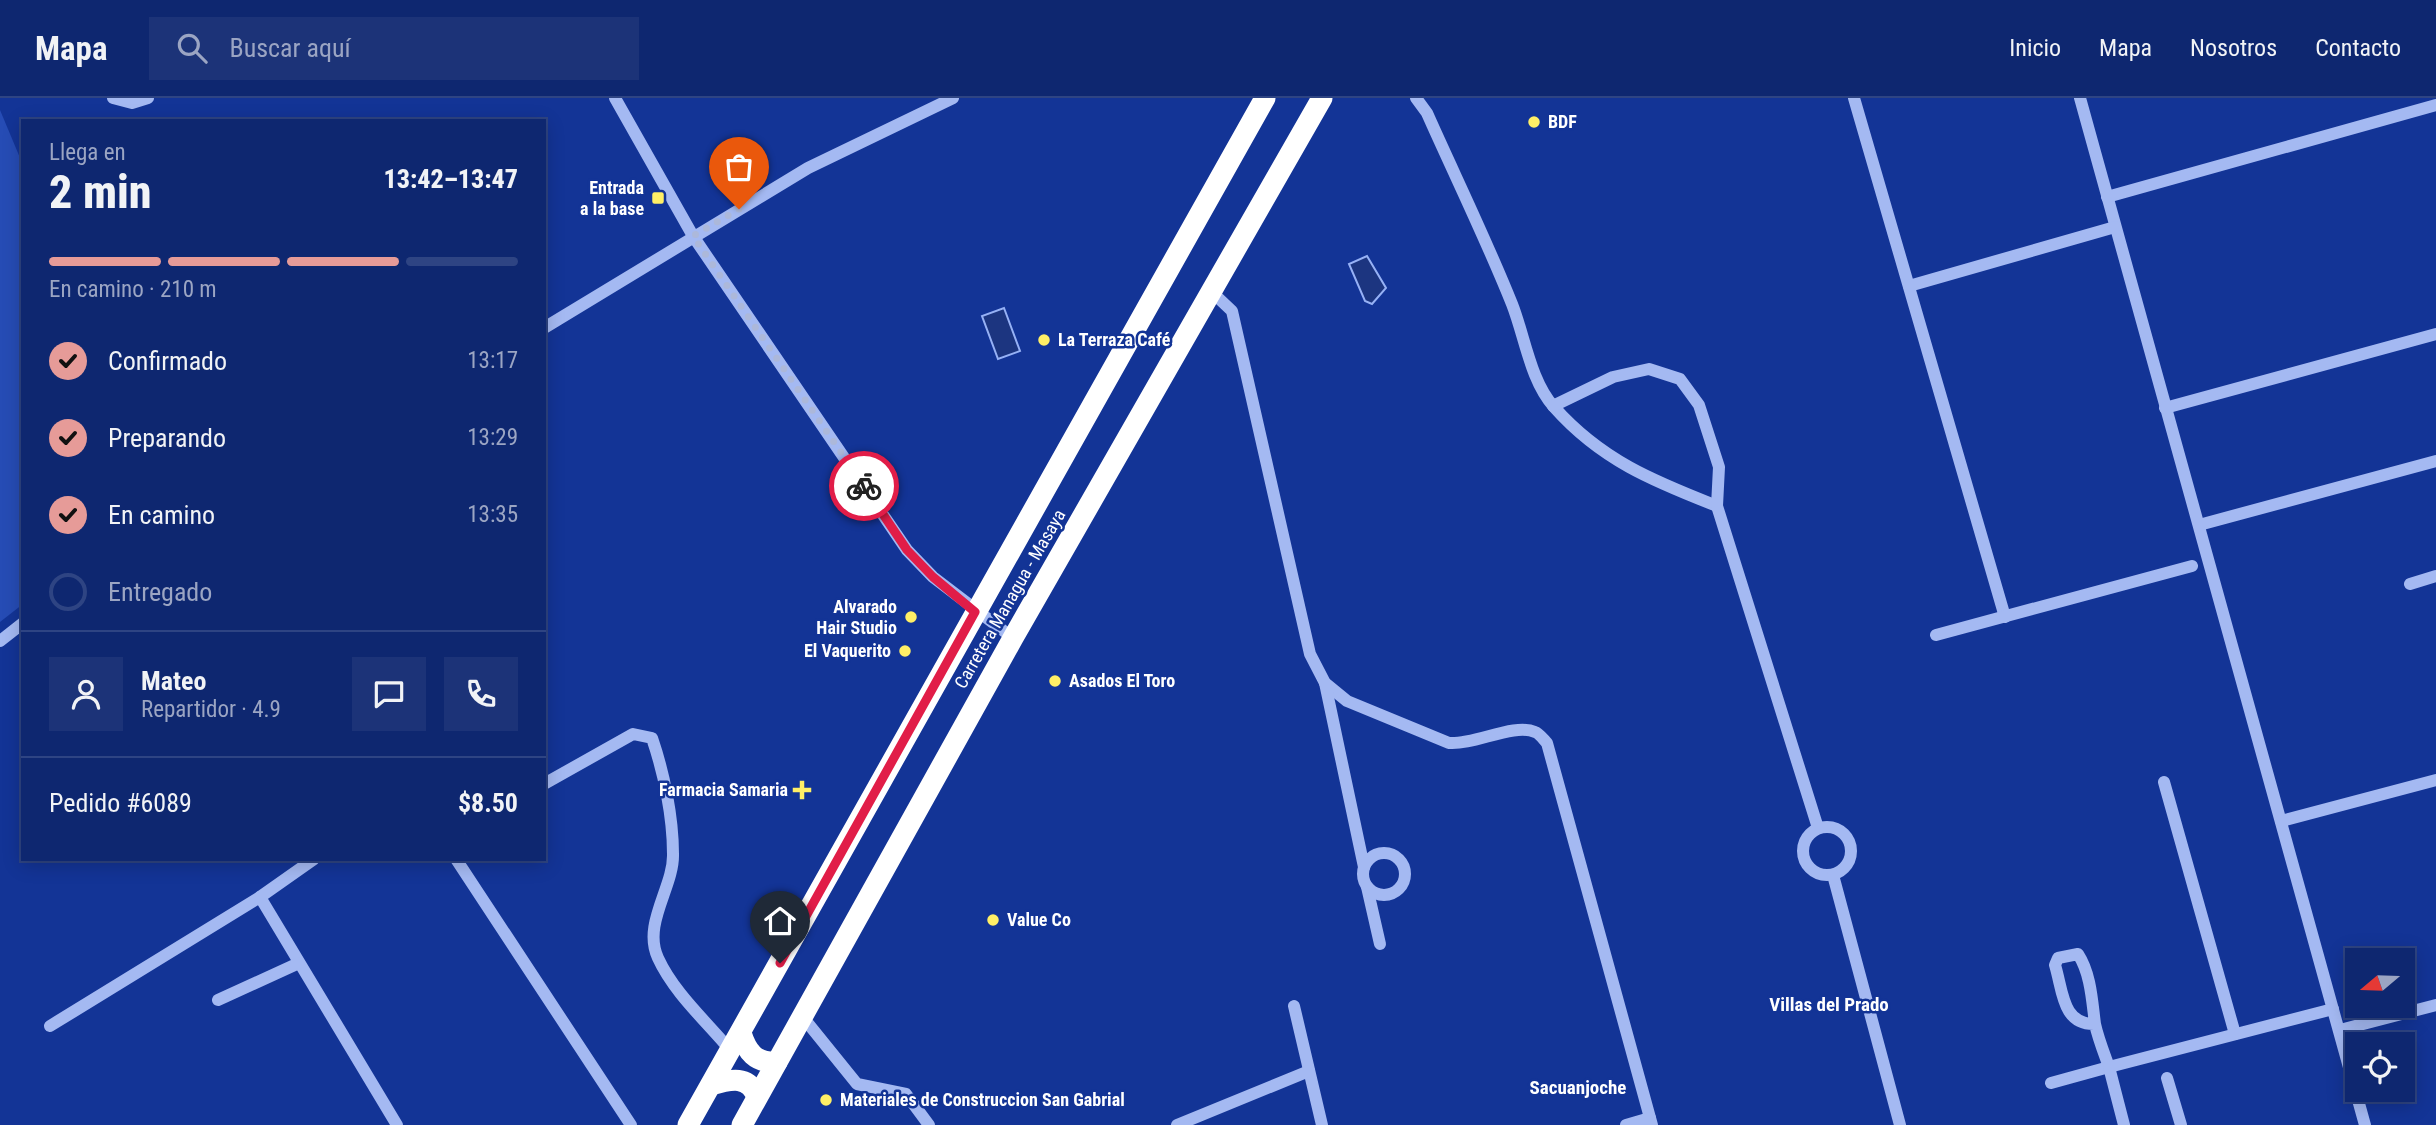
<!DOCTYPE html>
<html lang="es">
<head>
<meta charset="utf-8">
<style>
	:root { --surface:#0e2770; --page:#1c3378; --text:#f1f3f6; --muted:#9ba5c3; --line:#2e4483; --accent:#e69b98 }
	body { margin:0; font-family:"Roboto Condensed",sans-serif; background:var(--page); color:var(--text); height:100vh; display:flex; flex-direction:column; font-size:26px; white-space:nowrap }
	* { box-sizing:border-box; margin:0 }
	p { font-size:23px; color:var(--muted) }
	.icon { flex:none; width:38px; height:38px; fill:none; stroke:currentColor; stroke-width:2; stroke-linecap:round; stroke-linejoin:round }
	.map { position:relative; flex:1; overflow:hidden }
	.details { position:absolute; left:21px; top:21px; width:525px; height:742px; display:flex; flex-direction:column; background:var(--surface); border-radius:0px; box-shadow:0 4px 18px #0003,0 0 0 2px var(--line) }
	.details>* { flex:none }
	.needle { width:46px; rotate:251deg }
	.fabs { position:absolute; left:2345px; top:850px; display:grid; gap:14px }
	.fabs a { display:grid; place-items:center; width:70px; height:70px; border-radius:0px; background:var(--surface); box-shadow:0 4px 18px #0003,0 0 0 2px var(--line); font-size:35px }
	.pin { position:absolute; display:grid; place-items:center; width:60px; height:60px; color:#fff; margin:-72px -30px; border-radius:50% 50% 50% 0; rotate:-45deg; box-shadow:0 0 7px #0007 }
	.pin .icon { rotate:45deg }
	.courier { position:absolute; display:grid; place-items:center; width:70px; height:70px; margin:-35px; border:5px solid #e11d48; border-radius:50%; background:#fff; color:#222; box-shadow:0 2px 9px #0007 }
	.summary em { font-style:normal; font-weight:800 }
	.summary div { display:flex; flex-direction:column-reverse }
	.summary { display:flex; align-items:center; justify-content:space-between; height:119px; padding:0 28px }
	h1 { font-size:46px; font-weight:800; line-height:52px }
	.bar { display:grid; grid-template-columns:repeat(4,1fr); gap:10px 7px; align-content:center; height:84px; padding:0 28px }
	.bar i { height:9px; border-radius:5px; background:var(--line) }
	.bar .selected { background:var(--accent) }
	.bar p { grid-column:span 4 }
	.line { display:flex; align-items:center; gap:18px; padding:0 28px; border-top:2px solid var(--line) }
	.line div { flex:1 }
	.round { display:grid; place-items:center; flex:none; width:74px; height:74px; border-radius:0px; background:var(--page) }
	ol { padding:0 28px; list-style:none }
	li { display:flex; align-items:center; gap:21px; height:77px }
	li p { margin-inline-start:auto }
	li .icon { padding:7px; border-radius:50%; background:var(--accent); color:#111; stroke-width:4 }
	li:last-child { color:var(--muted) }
	li i { width:38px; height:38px; border:4px solid var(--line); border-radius:50% }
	header { display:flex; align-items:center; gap:42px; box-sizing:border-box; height:98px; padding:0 35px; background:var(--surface); border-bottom:2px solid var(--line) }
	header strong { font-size:33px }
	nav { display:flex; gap:38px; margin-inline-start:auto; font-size:24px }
	.search { width:490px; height:63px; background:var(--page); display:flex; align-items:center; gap:18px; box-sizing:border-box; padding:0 24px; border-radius:0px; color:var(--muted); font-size:26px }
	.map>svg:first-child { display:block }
	.green { fill:#264cb5 }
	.water { fill:#1c3580; stroke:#96b1f5; stroke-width:2 }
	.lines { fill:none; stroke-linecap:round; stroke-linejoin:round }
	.minor { stroke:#a4b9f2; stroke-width:12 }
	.highway { stroke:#fff; stroke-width:21 }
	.done { stroke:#acb8da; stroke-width:7; stroke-dasharray:0 12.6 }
	.route { stroke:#e11d48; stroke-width:9 }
	.poi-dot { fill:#ffef66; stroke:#133496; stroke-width:2.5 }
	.labels { text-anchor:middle; stroke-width:5; stroke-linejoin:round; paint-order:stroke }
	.poi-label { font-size:18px; font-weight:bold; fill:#fff; stroke:#133496; text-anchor:start }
	.street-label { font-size:18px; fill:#fff; stroke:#133496 }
	.neighbourhood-label { font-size:19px; font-weight:bold; fill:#fff; stroke:#133496 }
</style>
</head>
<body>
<header>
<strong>Mapa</strong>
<div class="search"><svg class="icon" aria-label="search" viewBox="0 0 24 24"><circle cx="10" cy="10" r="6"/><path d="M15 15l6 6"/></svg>Buscar aquí</div>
<nav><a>Inicio</a><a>Mapa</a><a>Nosotros</a><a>Contacto</a></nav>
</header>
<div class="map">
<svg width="2436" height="1027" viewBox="0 0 2436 1027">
	<rect width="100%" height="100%" fill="#133496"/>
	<polygon class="green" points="0,12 23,67 23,506 0,524"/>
	<g class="water">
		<polygon points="1367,158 1386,190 1372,206 1365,203 1349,166"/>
		<polygon points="1004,210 1020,253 998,261 982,218"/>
	</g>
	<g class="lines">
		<g class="minor">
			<polyline points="113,0 132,5 148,0"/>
			<polyline points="615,0 693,138 907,452 933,479 1013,540"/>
			<path d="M1416,0L1427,15C1455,78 1486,141 1512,206C1525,239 1530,282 1554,309C1601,362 1653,383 1717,408"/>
			<polyline points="1854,0 2005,519"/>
			<polyline points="2080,0 2365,1027"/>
			<polyline points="2107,99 2436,7"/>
			<polyline points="1909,188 2115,129"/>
			<path d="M1213,195L1232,213L1310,556L1325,585L1347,603L1449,645C1474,647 1514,625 1535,634C1539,635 1544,642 1547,645L1652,1027"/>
			<polyline points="544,230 808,70 953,0"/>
			<polyline points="1553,308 1613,279 1649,271 1680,281 1699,307 1719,369 1717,408 1818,730"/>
			<polyline points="2165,310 2436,236"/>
			<polyline points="2199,427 2436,363"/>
			<polyline points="2410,486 2436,478"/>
			<polyline points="1936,537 2192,468"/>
			<polyline points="0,543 23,525"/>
			<polyline points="1325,585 1364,769"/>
			<polyline points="2164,684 2235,936"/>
			<path d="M544,686L633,636L652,640C664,675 673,719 673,756C674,789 642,826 658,860C674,895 707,924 731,953"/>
			<polyline points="2281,723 2436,682"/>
			<circle cx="1827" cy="753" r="24"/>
			<circle cx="1384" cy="776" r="21"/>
			<polyline points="456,761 631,1027"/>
			<polyline points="1833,777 1900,1027"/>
			<polyline points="1367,789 1380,846"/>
			<polyline points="260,799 397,1027"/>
			<polyline points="218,902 299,865"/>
			<polyline points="1294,908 1322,1027"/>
			<polyline points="802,918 857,986 906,996 929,1027"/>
			<polyline points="50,928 260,799 314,761"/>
			<polyline points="2340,932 2436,907"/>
			<polyline points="2167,980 2181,1027"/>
			<path d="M2051,985L2109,969C2104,955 2098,940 2095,926C2092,903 2091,876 2078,856L2058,860L2055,867C2063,893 2062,927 2095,926"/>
			<polyline points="1177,1027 1309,973"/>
			<polyline points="1626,1027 1650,1020"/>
			<polyline points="2124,1027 2109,969 2333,911"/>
		</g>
		<g class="highway">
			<path d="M741,935C747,954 755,965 777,964"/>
			<path d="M711,987C731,981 749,977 757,999"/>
			<polyline points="688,1027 1265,0"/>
			<polyline points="742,1027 1013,540 1322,0"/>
		</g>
	</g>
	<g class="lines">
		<polyline class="done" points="739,111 693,138 864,388"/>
		<polyline class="route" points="780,865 975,514 933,479 907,452 864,388"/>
	</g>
	<g class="poi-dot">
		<circle cx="1534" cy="24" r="7"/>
		<rect x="651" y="93" width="14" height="14" rx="3.5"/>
		<circle cx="1044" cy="242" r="7"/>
		<circle cx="911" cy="519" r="7"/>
		<circle cx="905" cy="553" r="7"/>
		<circle cx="1055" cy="583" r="7"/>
		<path d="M798.5 681.5h7v7h7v7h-7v7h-7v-7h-7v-7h7z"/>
		<circle cx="993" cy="822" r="7"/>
		<circle cx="826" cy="1002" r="7"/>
	</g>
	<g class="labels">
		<g class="poi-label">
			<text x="1548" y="30">BDF</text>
			<text x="644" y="96" text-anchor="end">Entrada<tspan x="644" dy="21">a la base</tspan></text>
			<text x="1058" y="248">La Terraza Café</text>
			<text x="897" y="515" text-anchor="end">Alvarado<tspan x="897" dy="21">Hair Studio</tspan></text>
			<text x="891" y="559" text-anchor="end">El Vaquerito</text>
			<text x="1069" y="589">Asados El Toro</text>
			<text x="788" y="698" text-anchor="end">Farmacia Samaria</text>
			<text x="1007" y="828">Value Co</text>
			<text x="840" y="1008">Materiales de Construccion San Gabrial</text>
		</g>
		<g class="street-label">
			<text transform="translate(1010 501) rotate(-60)" y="6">Carretera Managua - Masaya</text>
		</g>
		<g class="neighbourhood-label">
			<text x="1829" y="913">Villas del Prado</text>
			<text x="1578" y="996">Sacuanjoche</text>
		</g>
	</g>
</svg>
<div class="fabs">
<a><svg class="needle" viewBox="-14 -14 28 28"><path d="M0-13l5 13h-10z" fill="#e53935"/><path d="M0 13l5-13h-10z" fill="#9ba5c3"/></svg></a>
<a><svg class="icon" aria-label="locate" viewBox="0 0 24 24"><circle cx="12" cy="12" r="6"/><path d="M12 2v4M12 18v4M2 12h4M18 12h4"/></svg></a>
</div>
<div class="pin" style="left:739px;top:111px;background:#ea580c"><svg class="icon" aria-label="bag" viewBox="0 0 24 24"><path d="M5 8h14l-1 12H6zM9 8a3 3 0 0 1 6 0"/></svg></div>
<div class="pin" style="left:780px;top:865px;background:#1f2937"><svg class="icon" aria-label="home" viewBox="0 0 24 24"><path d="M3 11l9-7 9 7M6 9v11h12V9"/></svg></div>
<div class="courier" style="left:864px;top:388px"><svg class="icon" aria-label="bike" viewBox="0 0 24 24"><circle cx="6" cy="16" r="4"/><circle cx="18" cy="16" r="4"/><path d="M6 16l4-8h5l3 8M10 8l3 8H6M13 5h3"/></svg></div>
<section class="details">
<div class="summary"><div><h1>2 min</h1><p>Llega en</p></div><em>13:42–13:47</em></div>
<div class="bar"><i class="selected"></i><i class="selected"></i><i class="selected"></i><i></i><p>En camino · 210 m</p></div>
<ol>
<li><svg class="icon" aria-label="check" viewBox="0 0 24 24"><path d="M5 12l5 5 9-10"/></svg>Confirmado<p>13:17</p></li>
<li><svg class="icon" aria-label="check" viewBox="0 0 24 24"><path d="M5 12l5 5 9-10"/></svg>Preparando<p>13:29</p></li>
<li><svg class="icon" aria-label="check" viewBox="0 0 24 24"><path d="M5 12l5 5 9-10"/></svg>En camino<p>13:35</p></li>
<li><i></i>Entregado</li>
</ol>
<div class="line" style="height:126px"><a class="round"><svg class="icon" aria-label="person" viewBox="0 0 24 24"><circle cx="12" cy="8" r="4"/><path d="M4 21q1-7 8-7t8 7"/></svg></a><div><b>Mateo</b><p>Repartidor · 4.9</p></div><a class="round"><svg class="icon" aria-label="chat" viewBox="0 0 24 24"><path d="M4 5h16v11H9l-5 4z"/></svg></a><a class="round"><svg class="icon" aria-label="phone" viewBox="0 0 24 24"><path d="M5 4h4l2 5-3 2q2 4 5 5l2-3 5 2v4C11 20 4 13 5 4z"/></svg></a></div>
<div class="line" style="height:91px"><div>Pedido #6089</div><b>$8.50</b></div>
</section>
</div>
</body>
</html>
